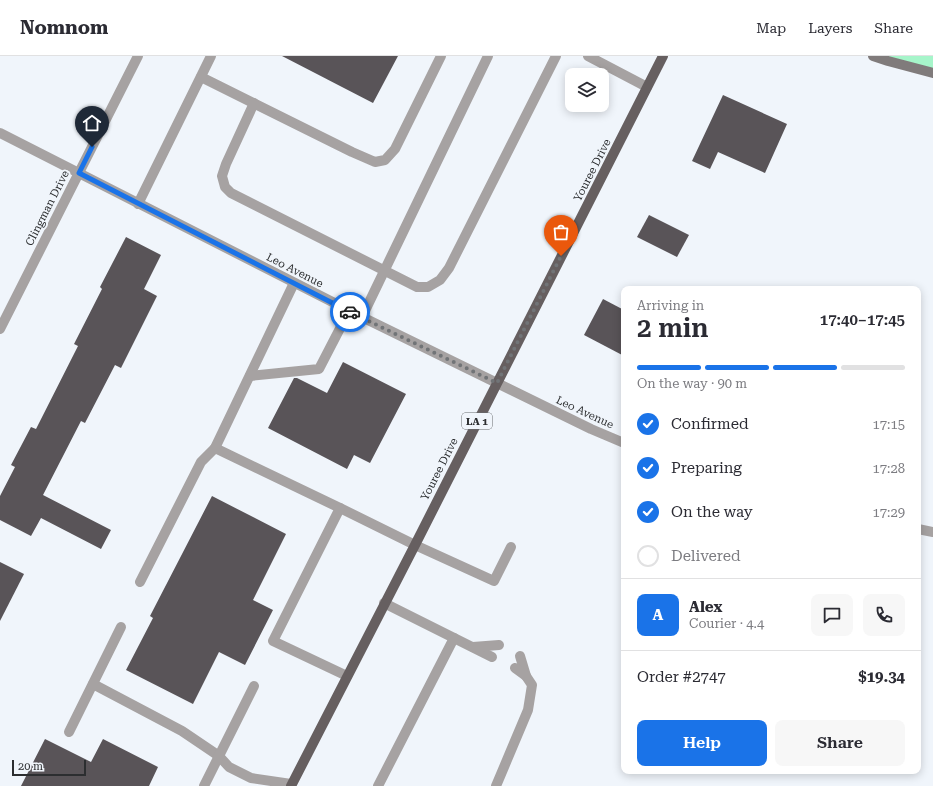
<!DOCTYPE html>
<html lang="en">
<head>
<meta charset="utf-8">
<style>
	:root { --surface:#fff; --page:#f7f7f7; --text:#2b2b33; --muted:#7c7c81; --line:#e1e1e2; --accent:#1a73e8 }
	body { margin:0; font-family:"Roboto Serif",serif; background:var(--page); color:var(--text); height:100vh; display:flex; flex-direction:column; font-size:15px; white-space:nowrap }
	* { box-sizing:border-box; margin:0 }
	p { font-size:13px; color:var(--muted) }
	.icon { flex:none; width:22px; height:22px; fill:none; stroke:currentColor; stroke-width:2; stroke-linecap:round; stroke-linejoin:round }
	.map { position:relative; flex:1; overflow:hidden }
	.drawer { position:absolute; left:621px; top:230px; width:300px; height:488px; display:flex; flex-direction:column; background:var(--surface); border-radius:8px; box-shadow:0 2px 10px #0003 }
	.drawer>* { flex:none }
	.tools { position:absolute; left:565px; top:12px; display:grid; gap:8px }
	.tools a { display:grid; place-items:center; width:44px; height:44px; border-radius:8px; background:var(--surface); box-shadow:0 2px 10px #0003; font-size:20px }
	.scale { position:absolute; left:12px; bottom:10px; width:74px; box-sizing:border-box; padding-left:4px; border:2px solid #2c2e30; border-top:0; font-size:11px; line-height:14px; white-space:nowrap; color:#2c2e30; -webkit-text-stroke:3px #f0f5fb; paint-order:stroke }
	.pin { position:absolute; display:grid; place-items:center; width:34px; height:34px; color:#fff; margin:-41px -17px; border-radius:50% 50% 50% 0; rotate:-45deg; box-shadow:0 0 4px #0007 }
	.pin .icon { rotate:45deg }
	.courier { position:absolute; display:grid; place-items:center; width:40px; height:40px; margin:-20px; border:3px solid #1a73e8; border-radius:50%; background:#fff; color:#222; box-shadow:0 1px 5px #0007 }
	.overview em { font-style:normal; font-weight:600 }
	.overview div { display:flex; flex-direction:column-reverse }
	.overview { display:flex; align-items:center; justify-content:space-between; height:68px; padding:0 16px }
	h1 { font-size:26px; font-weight:600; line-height:30px }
	.bar { display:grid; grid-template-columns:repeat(4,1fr); gap:6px 4px; align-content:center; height:48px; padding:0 16px }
	.bar i { height:5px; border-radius:3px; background:var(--line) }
	.bar .current { background:var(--accent) }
	.bar p { grid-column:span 4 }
	.line { display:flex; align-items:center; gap:10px; padding:0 16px; border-top:1px solid var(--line) }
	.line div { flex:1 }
	.round { display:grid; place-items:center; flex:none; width:42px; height:42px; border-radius:8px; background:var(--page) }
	ol { padding:0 16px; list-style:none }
	li { display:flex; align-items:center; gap:12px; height:44px }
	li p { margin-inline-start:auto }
	li .icon { padding:4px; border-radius:50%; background:var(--accent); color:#fff; stroke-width:4 }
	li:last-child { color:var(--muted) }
	li i { width:22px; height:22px; border:2px solid var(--line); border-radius:50% }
	.primary-button { display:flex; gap:8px; margin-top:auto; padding:8px 16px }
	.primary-button a { flex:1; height:46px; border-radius:8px; background:var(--accent); color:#fff; font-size:16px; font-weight:600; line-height:46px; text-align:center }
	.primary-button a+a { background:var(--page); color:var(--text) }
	header { display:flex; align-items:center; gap:24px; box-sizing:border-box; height:56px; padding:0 20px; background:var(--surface); border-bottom:1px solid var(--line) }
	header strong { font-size:19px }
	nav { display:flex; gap:22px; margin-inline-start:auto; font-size:14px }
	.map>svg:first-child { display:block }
	.green { fill:#a6f5ca }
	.building { fill:#595458 }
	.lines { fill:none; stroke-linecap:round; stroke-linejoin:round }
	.lane { stroke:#a6a2a2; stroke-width:10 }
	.street { stroke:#a6a2a2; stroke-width:10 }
	.secondary { stroke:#807b7b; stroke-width:10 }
	.primary { stroke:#665f60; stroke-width:10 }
	.done { stroke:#717477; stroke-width:4; stroke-dasharray:0 7.2 }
	.route { stroke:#1a73e8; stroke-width:5 }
	.labels { text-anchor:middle; stroke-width:4; stroke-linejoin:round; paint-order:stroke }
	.shield { fill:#f0f5fb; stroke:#676a6d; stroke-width:1 }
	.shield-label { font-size:10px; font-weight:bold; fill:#2c2e30 }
	.street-label { font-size:11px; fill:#2c2e30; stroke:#f0f5fb }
</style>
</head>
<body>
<header>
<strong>Nomnom</strong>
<nav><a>Map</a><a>Layers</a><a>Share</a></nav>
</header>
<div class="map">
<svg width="933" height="730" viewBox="0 0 933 730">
	<rect width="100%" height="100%" fill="#f0f5fb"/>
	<polygon class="green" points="873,0 933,0 933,17"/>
	<g class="building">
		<polygon points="282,0 398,0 373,47"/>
		<polygon points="723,39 787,68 765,117 718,96 710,113 692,105"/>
		<polygon points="649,159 689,179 677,201 637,181"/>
		<polygon points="126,181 161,199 144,233 157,240 121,312 115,309 85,367 81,365 43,439 111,474 101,493 41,462 31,480 0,464 0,440 15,411 11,409 31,371 36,373 78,290 74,288 102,233 100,231"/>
		<polygon points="603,243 624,254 624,300 584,279"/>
		<polygon points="343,306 406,338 370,407 354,399 347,413 268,372 294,322 297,322 327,337"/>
		<polygon points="212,440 286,478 253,544 273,554 245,609 219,596 193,648 126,614 153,562 150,560"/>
		<polygon points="0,506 24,518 0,565"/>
		<polygon points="45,683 91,706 103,683 158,711 149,730 21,730"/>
	</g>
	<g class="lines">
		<g class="lane">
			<polyline points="588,0 647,31"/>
			<polyline points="201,21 352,96 375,106 385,104 395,93 441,0"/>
			<polyline points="254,47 226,108 222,120 225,131 231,137 417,231 428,231 440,224 449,212 556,0"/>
			<polyline points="138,148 211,0"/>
			<polyline points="294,227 215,392 340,452 415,489 494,525 511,491"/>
			<polyline points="362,261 488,0"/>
			<polyline points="250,320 319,313 349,255"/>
			<polyline points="340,452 273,585 347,620"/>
			<polyline points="140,526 201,406 215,392"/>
			<polyline points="384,547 492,601"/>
			<polyline points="473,591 499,589"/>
			<polyline points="520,600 526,620"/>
			<polyline points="93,628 182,675 219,700 229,711 251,722 291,728"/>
			<polyline points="69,676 121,571"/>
			<polyline points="204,730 254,630"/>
			<polyline points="378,730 454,582"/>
			<polyline points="496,730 528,654 532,629 526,620 515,612"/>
		</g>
		<g class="street">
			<polyline points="0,77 362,261 591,373 624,387"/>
			<polyline points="0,273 138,0"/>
			<polyline points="918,473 933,476"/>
		</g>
		<polyline class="secondary" points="873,0 888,5 933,17"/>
		<polyline class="primary" points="291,730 415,489 663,0"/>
	</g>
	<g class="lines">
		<polyline class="done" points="350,256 497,327 561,200"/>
		<polyline class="route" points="92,91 79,117 350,256"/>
	</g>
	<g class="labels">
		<rect class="shield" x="462" y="357" width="30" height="16" rx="3"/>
		<g class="shield-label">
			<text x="477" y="369">LA 1</text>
		</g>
		<g class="street-label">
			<text transform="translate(592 114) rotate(-63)" y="4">Youree Drive</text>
			<text transform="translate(47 152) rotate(-63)" y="4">Clingman Drive</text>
			<text transform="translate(295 214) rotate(27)" y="4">Leo Avenue</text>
			<text transform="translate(585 356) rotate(25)" y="4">Leo Avenue</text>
			<text transform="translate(439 413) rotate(-63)" y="4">Youree Drive</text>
		</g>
	</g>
</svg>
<div class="tools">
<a><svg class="icon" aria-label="layers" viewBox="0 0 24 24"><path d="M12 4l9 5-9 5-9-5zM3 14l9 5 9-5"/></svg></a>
</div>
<div class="scale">20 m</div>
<div class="pin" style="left:561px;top:200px;background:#ea580c"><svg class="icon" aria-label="bag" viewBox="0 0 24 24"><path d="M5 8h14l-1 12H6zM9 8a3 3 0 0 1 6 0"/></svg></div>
<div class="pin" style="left:92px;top:91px;background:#1f2937"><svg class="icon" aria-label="home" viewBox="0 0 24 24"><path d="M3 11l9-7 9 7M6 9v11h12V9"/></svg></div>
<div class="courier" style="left:350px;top:256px"><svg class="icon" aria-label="car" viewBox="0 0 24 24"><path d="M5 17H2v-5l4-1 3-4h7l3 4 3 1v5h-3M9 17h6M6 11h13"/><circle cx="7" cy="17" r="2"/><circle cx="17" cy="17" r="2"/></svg></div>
<section class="drawer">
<div class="overview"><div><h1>2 min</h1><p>Arriving in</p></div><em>17:40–17:45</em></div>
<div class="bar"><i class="current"></i><i class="current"></i><i class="current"></i><i></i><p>On the way · 90 m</p></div>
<ol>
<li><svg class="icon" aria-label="check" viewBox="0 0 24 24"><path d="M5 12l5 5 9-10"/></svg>Confirmed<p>17:15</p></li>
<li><svg class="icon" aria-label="check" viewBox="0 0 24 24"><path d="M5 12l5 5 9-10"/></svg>Preparing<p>17:28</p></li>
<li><svg class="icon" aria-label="check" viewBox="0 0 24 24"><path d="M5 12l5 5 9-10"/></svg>On the way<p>17:29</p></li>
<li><i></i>Delivered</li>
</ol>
<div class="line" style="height:72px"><b class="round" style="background:var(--accent);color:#fff">A</b><div><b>Alex</b><p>Courier · 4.4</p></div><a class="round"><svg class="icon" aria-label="chat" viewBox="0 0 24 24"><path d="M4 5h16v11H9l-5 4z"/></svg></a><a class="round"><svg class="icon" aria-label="phone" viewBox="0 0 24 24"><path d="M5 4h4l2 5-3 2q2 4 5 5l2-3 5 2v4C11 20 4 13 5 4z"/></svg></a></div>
<div class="line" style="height:52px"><div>Order #2747</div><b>$19.34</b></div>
<div class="primary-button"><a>Help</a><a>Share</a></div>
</section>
</div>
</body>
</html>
